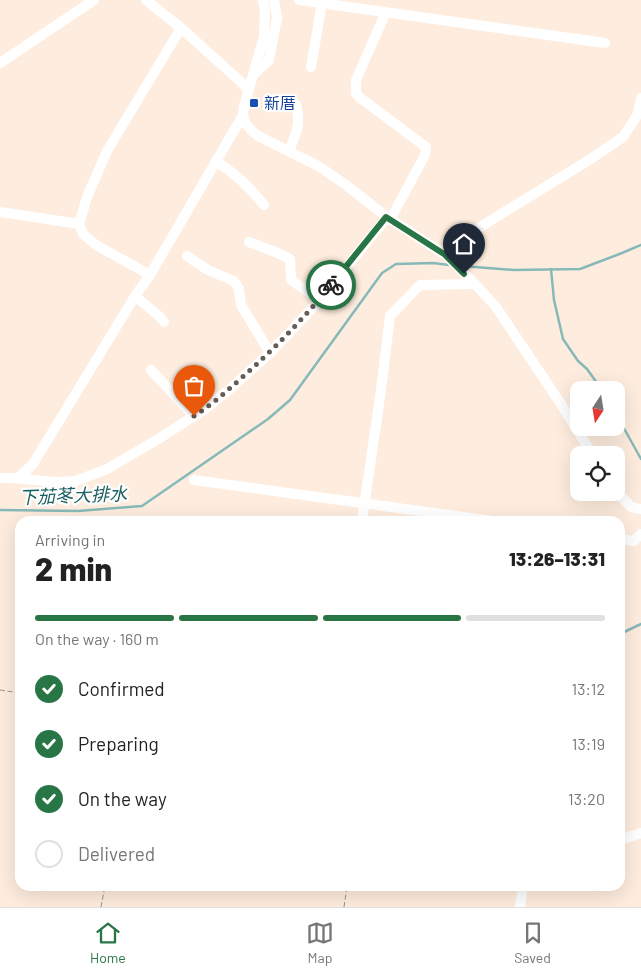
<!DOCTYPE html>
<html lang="en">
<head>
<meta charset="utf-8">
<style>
	:root { --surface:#fff; --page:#f6f6f6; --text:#222; --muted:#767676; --line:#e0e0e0; --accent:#287645 }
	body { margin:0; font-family:Barlow,"Noto Sans TC",sans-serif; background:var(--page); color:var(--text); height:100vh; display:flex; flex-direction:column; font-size:19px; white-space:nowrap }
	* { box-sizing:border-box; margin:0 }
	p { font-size:16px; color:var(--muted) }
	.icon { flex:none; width:28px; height:28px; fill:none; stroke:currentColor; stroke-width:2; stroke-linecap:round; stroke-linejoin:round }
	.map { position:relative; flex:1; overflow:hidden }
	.sheet { position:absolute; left:15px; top:516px; width:610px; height:375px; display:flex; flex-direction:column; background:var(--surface); border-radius:15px; box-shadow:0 5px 20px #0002 }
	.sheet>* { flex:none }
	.needle { width:32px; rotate:192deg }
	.fabs { position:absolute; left:570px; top:381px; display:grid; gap:10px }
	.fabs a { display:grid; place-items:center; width:55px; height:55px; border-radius:10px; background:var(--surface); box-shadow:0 5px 20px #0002; font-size:25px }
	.pin { position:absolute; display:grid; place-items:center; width:42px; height:42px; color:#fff; margin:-51px -21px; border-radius:50% 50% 50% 0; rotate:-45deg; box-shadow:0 0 5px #0007 }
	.pin .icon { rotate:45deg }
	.courier { position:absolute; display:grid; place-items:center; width:50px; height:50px; margin:-25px; border:4px solid #287645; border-radius:50%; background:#fff; color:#222; box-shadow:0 1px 6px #0007 }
	.headline em { font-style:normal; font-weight:800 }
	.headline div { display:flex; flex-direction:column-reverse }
	.headline { display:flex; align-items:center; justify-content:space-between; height:85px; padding:0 20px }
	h1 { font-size:32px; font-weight:800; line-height:38px }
	.bar { display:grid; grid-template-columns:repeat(4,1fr); gap:8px 5px; align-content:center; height:60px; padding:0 20px }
	.bar i { height:6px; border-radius:4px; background:var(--line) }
	.bar .current { background:var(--accent) }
	.bar p { grid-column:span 4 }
	ol { padding:0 20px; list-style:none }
	li { display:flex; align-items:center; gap:15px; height:55px }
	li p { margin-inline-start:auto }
	li .icon { padding:5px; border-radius:50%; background:var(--accent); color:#fff; stroke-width:4 }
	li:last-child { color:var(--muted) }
	li i { width:28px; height:28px; border:2px solid var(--line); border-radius:50% }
	.menu { display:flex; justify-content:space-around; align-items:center; height:70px; border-top:1px solid var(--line); background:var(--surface); font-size:14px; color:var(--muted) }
	.menu a { display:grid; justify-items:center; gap:2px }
	.menu .current { color:var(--accent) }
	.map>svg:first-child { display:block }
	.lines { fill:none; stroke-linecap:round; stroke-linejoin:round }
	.stream { stroke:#87b9b9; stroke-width:2.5 }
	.path { stroke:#9e9287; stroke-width:1; stroke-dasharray:5 2.5; stroke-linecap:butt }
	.minor { stroke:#fff; stroke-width:10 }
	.done { stroke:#655c54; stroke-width:5; stroke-dasharray:0 9 }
	.route { stroke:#287645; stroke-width:6 }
	.transit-dot { fill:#1a4fb4; stroke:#fefefe; stroke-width:2 }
	.labels { text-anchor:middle; stroke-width:4.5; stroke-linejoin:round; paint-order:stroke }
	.transit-label { font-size:16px; fill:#164399; stroke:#fefefe; text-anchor:start }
	.water-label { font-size:18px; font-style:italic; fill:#1b6060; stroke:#fefefe }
</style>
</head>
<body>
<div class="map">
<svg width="641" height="907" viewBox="0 0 641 907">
	<rect width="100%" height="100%" fill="#feedde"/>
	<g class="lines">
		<g class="stream">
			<polyline points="462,266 514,270 580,269 622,253 641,245"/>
			<polyline points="551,269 554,300 563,339 578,361 587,369 602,390"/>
			<polyline points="616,414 641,459"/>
			<polyline points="0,510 78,511 142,506 268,419 290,400 382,273 396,264 433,263 449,265"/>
			<polyline points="620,634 641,624"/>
		</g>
		<g class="path">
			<polyline points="0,690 20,693"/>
			<polyline points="101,907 105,886"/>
			<polyline points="344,907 347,886"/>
		</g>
		<g class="minor">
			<polyline points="146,0 181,28 240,81 249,91"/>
			<polyline points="263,0 265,11 264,37 244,106 243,115 246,124 252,131 258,136 320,167 346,185 387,217 444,254 475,284 496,307 559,401 593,455"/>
			<polyline points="299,0 605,43"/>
			<polyline points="386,12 356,80 356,93 359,97 426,147 425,155 390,220"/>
			<polyline points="0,63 94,0"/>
			<polyline points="311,67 322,3"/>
			<polyline points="254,74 269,60 277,18 274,0"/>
			<path d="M289,151C297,132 301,124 296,104"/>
			<path d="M216,161C234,173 250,187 264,205"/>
			<polyline points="0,212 79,224"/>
			<polyline points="249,242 278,253 290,259 291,280 320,300"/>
			<polyline points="444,254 485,224 589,160 623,137 638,114 641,98"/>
			<polyline points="187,256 208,270 234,281 239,289 241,305 270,353"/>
			<polyline points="150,275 96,245 83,234 79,224 87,197 107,151 181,28"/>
			<polyline points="135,296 160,317 164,322"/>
			<polyline points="151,370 194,416"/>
			<polyline points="0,478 12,478 57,482 76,481 107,469 155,441 205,409 231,388 270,353 320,300 387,217"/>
			<polyline points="18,478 33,464 135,296 150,275 243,115"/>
			<polyline points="194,480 493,521"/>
			<polyline points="616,491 631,507 641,509"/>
			<polyline points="362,521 381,390 390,316 420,285 475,284"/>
			<polyline points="620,539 634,541 641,534"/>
			<polyline points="620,838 626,838 641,833"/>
			<polyline points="520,907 523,886"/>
		</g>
	</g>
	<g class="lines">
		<path class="done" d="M194,416C213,404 229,389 246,374C276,347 305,317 331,285"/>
		<polyline class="route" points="331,285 386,217 444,254 464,274"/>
	</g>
	<rect class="transit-dot" x="249" y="98" width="10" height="10" rx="2.5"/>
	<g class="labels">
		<g class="transit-label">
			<text x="264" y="109">新厝</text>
		</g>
		<g class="water-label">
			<text transform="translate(73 496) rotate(-2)" y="6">下茄苳大排水</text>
		</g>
	</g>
</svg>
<div class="fabs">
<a><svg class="needle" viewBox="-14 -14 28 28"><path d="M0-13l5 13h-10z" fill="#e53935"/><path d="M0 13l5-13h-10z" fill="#767676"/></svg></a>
<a><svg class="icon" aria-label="locate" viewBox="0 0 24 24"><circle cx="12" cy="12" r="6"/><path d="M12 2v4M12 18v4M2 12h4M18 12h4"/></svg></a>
</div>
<div class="pin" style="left:194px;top:416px;background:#ea580c"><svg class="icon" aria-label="bag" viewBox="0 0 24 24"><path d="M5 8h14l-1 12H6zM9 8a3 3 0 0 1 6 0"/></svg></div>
<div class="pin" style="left:464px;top:274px;background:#1f2937"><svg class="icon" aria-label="home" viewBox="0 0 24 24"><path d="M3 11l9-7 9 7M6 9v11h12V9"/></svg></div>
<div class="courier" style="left:331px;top:285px"><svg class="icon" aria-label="bike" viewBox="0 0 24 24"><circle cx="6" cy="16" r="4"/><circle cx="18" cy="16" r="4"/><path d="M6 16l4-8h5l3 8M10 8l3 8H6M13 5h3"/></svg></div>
<section class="sheet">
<div class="headline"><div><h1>2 min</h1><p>Arriving in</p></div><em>13:26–13:31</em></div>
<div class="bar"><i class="current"></i><i class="current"></i><i class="current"></i><i></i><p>On the way · 160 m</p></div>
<ol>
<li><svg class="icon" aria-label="check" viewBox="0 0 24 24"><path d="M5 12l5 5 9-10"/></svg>Confirmed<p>13:12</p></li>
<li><svg class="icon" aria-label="check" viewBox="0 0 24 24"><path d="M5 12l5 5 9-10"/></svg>Preparing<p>13:19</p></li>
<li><svg class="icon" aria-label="check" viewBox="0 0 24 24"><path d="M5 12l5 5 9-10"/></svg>On the way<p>13:20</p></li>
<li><i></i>Delivered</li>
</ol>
</section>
</div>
<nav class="menu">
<a class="current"><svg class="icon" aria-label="home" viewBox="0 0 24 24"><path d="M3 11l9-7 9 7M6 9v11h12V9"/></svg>Home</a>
<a><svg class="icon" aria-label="map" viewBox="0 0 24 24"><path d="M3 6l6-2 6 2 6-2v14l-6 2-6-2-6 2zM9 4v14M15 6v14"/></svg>Map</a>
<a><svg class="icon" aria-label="saved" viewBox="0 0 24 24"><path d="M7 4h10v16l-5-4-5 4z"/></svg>Saved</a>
</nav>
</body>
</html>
